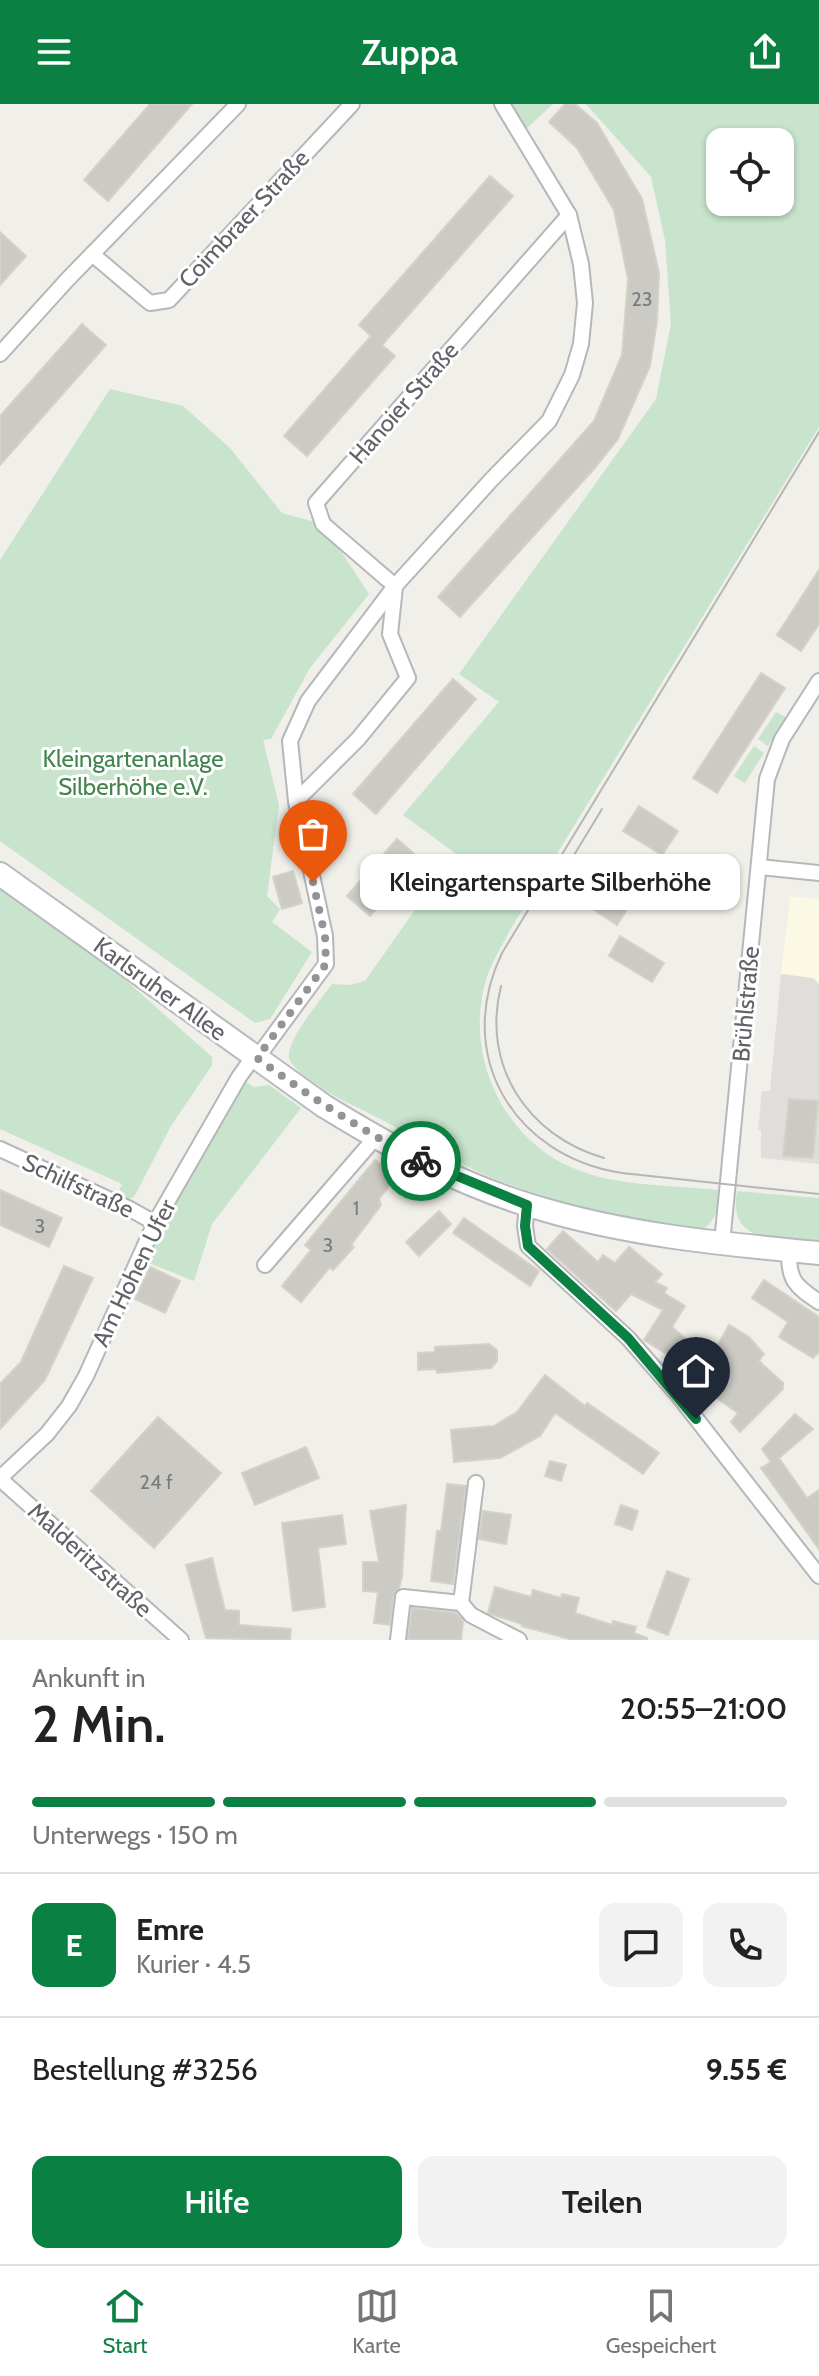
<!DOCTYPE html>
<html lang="de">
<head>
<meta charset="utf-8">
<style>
	:root { --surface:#fff; --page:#f2f2f2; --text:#222; --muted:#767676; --line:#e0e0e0; --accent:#0b8043 }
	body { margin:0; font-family:Cabin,sans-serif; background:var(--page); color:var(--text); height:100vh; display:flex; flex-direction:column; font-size:30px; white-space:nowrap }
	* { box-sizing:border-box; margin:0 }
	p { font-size:26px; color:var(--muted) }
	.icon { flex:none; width:44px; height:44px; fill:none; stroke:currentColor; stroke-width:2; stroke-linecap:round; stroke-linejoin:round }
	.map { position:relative; height:1536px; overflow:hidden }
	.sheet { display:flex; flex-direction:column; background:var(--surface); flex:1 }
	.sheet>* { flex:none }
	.fabs { position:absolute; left:706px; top:24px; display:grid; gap:16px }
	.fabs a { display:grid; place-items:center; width:88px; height:88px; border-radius:16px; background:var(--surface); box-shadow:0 2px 6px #0004; font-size:40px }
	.pin { position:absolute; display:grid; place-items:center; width:68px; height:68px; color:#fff; margin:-82px -34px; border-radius:50% 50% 50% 0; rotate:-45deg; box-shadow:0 0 8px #0007 }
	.pin .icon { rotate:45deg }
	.courier { position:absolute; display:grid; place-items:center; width:80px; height:80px; margin:-40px; border:6px solid #0b8043; border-radius:50%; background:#fff; color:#222; box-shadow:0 2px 10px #0007 }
	.bubble { position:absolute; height:56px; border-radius:16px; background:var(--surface); box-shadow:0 2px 6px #0004; font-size:26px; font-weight:600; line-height:56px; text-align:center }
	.summary em { font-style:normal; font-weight:600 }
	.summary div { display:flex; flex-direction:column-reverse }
	.summary { display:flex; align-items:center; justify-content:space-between; height:136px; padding:0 32px }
	h1 { font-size:52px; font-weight:600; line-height:60px }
	.bar { display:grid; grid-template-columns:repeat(4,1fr); gap:12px 8px; align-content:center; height:96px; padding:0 32px }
	.bar i { height:10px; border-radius:6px; background:var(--line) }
	.bar .on { background:var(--accent) }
	.bar p { grid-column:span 4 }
	.line { display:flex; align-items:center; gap:20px; padding:0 32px; border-top:2px solid var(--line) }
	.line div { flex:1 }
	.round { display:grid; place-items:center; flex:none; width:84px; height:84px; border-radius:16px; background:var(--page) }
	.primary-button { display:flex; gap:16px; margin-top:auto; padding:16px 32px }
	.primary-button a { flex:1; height:92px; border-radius:16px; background:var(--accent); color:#fff; font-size:32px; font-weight:600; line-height:92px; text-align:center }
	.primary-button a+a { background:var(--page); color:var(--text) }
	header { display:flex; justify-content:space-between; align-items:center; height:104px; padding:0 32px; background:var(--accent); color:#fff; font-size:36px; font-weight:600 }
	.tab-bar { display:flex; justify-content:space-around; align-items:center; height:112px; border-top:2px solid var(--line); background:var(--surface); font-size:22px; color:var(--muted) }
	.tab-bar a { display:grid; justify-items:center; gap:4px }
	.tab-bar .on { color:var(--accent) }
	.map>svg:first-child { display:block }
	.commercial { fill:#fbf8e3 }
	.industrial { fill:#dfdeda }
	.green { fill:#c8e4cc; fill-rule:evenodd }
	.building { fill:#cbcac5; stroke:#d4d2c7; stroke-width:2 }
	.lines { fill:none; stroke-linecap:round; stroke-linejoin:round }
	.street-casing { stroke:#b5b7bb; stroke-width:18 }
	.secondary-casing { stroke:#b7b9be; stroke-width:26 }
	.street { stroke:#fff; stroke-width:14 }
	.secondary { stroke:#fff; stroke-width:22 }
	.tram { stroke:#b6b6b7; stroke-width:2 }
	.done { stroke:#929394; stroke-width:8; stroke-dasharray:0 14.4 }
	.route { stroke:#0b8043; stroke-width:10 }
	.labels { text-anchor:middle; stroke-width:6; stroke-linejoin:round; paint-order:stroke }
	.number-label { font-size:20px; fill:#7b7c7e }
	.street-label { font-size:24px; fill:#606267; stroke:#fff }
	.park-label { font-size:24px; fill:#41844d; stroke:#fff }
</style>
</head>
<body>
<header><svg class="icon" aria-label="menu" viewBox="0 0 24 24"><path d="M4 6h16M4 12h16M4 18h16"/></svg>Zuppa<svg class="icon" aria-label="share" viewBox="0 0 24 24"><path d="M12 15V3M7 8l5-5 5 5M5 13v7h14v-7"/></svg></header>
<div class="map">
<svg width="819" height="1536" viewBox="0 0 819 1536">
	<rect width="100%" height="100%" fill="#f0efe9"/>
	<polygon class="commercial" points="790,792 819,795 819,880 813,874 781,870"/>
	<polygon class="industrial" points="781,870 813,874 819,880 819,1060 761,1054 761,1027 758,1026 762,987 770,987"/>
	<g class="green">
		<polygon points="511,0 553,0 526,25"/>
		<path d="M586,0H819V323L510,826C502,842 491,859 486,876C464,950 502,1034 573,1064C617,1083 672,1081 719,1086C718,1099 718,1116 704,1124C681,1137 521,1086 492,1074C455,1058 419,1035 384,1017C363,1005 338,996 319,982C310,976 291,964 289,953C286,937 322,894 332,880L350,881L365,877L455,749L403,711L499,598L459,570L656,295L671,220L665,136L651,73ZM720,38H780V98H720Z"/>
		<polygon points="110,285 183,302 230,344 282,409 323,420 369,490 310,564 271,635 263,636 279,701 267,792 280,805 272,818 312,848 270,915 255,919 0,737 0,456"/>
		<polygon points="776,608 787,614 774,639 771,637 768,642 758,635"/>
		<polygon points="754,642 764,649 745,679 734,672"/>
		<polygon points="0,770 38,798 212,953 212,961 171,1022 134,1093 128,1095 117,1092 122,1080 0,1025"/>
		<polygon points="239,973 254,983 269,981 301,1004 212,1120 194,1177 141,1156"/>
		<path d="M737,1087L819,1094V1139C781,1135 727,1142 737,1087Z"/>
	</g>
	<g class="building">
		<polygon points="150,0 192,0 108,97 84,76"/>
		<polygon points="565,0 575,0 597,19 642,95 659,169 657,217 650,262 618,335 594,365 460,513 438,493 594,317 622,251 628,175 614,106 577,44 549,18"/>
		<polygon points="490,72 513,92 382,241 395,252 307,352 284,332 371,232 359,221"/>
		<polygon points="0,128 26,152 0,181"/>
		<polygon points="82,220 106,241 0,361 0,312"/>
		<polygon points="819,466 819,520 801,547 777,531"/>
		<polygon points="761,569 785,584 717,689 693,674"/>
		<polygon points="453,575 476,595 376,710 353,690"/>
		<polygon points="639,702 678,727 662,751 623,727"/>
		<polygon points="397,735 420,755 370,812 347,792"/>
		<polygon points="293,767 302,799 282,805 273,773"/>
		<polygon points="595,771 633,796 617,821 579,796"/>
		<polygon points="620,832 664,859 652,878 609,852"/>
		<polygon points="789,995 818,997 813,1054 783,1052"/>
		<polygon points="375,1056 398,1071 379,1095 381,1101 351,1141 354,1143 333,1166 330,1163 301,1198 282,1182 311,1146 305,1141"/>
		<polygon points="0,1086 62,1114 49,1143 0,1121"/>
		<polygon points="439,1107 451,1120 419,1152 406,1138"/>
		<polygon points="464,1114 539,1167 530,1182 453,1129"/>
		<polygon points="563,1127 598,1158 603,1151 615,1159 629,1143 662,1170 655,1178 667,1184 664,1189 685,1202 672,1223 700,1248 708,1240 715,1246 729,1221 749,1233 764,1250 759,1257 783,1279 783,1285 740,1328 731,1318 738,1309 696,1280 666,1254 668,1251 644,1236 663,1206 631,1190 616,1207 547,1145"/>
		<polygon points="64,1162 93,1174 45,1276 0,1325 0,1280 21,1258"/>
		<polygon points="150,1163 180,1177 165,1209 135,1195"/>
		<polygon points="764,1176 819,1213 819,1248 813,1254 779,1233 788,1218 752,1194"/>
		<polygon points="489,1240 497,1246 497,1257 491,1264 437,1269 436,1265 418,1266 418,1249 435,1248 435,1243"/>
		<polygon points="545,1271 585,1302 587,1299 659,1349 643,1370 555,1309 540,1332 500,1354 454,1358 451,1326 494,1322 517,1308"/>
		<polygon points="795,1310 813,1325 779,1354 807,1394 819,1386 819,1445 761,1364 771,1358 762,1345"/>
		<polygon points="158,1313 221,1369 154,1444 91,1387"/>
		<polygon points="306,1343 319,1374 255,1401 242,1369"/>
		<polygon points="550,1357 566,1361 561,1377 545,1372"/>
		<polygon points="447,1380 466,1382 453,1480 431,1477 437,1427 441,1427"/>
		<polygon points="406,1401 402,1473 399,1484 393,1492 390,1521 374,1519 378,1488 363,1487 363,1458 379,1458 370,1407"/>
		<polygon points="621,1401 638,1407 632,1426 615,1420"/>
		<polygon points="483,1407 511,1411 506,1440 479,1435"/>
		<polygon points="342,1411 346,1440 318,1444 325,1503 293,1507 282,1419"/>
		<polygon points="212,1454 225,1506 239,1507 239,1521 291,1525 290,1536 206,1534 186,1461"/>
		<polygon points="667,1467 689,1475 668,1531 647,1523"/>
		<polygon points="495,1483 531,1493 533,1486 561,1494 562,1490 579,1494 575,1509 612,1521 613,1517 636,1523 634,1529 647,1534 647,1536 573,1536 522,1522 522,1520 488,1509"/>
		<polygon points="412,1504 456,1509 463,1517 461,1536 408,1536"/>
	</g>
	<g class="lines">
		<g class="street-casing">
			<g id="street">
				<polyline points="92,150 150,199 169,196 352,0"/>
				<polyline points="0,250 67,176 238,0"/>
				<polyline points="395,482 323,420 316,399 569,111"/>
				<polyline points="296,697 358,635 408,574 390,530 395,483"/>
				<polyline points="759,763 819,769"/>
				<polyline points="257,954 326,860 325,832 296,697 290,637 308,597 395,482 492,375 549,317 572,271 581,240 585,199 581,160 569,111 502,0"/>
				<polyline points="0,1045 130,1105 155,1119"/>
				<polyline points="527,1101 525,1122 528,1142 628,1234 677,1290 819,1472"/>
				<polyline points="722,1139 767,675 782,635 819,577"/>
				<path d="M789,1146C788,1176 795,1182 819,1198"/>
				<polyline points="265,1161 375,1034"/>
				<polyline points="0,1374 47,1330 69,1302 86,1272 155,1119 239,973 254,952"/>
				<polyline points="0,1375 181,1536"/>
				<polyline points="461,1499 476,1379"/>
				<polyline points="398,1536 403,1493 461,1499 471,1511 519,1536"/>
			</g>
		</g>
		<g class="secondary-casing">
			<path id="secondary" d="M0,770L324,1002C389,1042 458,1080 532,1102C625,1131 722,1140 819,1149"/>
		</g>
		<use href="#street" class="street"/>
		<use href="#secondary" class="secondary"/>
		<g class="tram">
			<path d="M819,328L502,849C453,951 513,1052 622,1069L819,1090"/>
			<polyline points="554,784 602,705"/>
			<path d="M501,882C481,962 528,1032 604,1054"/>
		</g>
	</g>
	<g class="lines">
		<path class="done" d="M313,778L325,832L326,860L257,954C310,993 363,1027 421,1057"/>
		<polyline class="route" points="421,1057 527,1101 525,1122 528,1142 628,1234 696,1315"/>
	</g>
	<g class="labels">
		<g class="number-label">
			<text x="642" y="202">23</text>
			<text x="356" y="1111">1</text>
			<text x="40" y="1129">3</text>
			<text x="328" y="1148">3</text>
			<text x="156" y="1385">24 f</text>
		</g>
		<g class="street-label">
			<text transform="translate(244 115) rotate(-47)" y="8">Coimbraer Straße</text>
			<text transform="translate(404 299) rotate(-49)" y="8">Hanoier Straße</text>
			<text transform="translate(160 885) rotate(36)" y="8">Karlsruher Allee</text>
			<text transform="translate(746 900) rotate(-85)" y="8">Brühlstraße</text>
			<text transform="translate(78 1082) rotate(25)" y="8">Schilfstraße</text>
			<text transform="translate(134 1169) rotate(-64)" y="8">Am Hohen Ufer</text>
			<text transform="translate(90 1456) rotate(42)" y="8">Malderitzstraße</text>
		</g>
		<g class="park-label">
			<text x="133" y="663">Kleingartenanlage<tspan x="133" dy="28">Silberhöhe e.V.</tspan></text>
		</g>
	</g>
</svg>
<div class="fabs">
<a><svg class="icon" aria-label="locate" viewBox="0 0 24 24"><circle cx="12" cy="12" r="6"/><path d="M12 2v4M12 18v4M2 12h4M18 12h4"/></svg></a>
</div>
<div class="pin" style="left:313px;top:778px;background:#ea580c"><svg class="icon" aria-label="bag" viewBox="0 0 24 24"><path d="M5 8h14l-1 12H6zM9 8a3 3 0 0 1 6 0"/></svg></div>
<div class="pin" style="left:696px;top:1315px;background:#1f2937"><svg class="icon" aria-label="home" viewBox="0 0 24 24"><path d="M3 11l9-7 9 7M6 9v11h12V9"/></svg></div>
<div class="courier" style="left:421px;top:1057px"><svg class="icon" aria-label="bike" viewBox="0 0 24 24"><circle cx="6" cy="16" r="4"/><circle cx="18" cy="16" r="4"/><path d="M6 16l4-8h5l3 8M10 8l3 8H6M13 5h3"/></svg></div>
<div class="bubble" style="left:360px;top:750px;width:380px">Kleingartensparte Silberhöhe</div>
</div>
<section class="sheet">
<div class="summary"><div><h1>2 Min.</h1><p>Ankunft in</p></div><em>20:55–21:00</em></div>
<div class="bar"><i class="on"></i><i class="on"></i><i class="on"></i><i></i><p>Unterwegs · 150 m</p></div>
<div class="line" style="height:144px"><b class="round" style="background:var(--accent);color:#fff">E</b><div><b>Emre</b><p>Kurier · 4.5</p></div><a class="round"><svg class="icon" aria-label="chat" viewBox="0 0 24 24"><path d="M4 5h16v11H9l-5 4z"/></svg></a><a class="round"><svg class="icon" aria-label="phone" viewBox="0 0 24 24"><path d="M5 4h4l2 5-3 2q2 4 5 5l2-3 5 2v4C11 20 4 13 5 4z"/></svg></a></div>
<div class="line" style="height:104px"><div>Bestellung #3256</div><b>9.55 €</b></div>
<div class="primary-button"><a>Hilfe</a><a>Teilen</a></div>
</section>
<nav class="tab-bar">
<a class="on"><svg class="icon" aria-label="home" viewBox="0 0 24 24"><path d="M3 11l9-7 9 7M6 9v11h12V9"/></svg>Start</a>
<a><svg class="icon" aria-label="map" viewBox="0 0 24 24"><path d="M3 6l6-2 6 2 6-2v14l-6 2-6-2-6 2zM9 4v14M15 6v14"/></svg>Karte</a>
<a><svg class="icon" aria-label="saved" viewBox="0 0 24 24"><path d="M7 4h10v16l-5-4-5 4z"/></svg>Gespeichert</a>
</nav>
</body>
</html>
